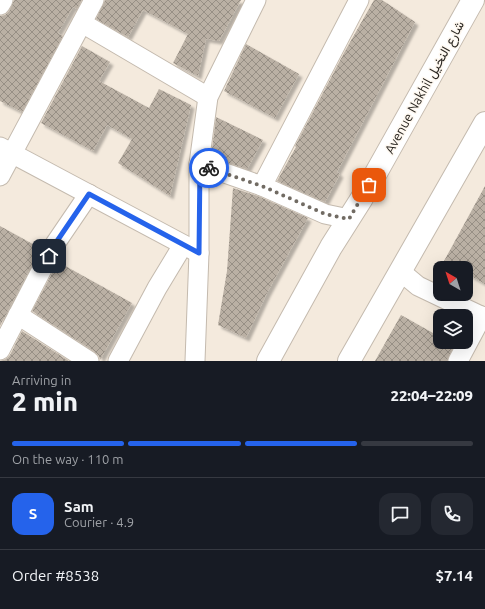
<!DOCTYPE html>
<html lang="en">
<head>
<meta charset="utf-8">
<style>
	:root { --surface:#171b24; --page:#242831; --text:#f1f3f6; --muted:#9ea1a6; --line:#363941; --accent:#2563eb }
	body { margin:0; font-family:Ubuntu,Vazirmatn,sans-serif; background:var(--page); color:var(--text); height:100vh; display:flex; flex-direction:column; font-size:15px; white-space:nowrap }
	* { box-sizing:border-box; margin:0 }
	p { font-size:13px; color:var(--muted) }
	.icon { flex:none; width:22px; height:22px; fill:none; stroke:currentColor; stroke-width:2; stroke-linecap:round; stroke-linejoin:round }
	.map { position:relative; height:361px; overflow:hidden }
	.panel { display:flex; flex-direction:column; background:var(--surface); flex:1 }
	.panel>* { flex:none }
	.needle { width:26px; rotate:321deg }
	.controls { position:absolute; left:433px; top:261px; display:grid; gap:8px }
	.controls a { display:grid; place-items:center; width:40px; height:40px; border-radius:8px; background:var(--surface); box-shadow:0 4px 16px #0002; font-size:20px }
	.pin { position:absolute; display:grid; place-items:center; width:34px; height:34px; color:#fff; margin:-17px; border-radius:8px; box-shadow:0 2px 6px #0006 }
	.courier { position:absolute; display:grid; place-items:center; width:40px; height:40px; margin:-20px; border:3px solid #2563eb; border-radius:50%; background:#fff; color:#222; box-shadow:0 1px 5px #0007 }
	.head em { font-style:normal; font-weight:800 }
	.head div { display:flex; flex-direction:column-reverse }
	.head { display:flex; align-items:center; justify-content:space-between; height:68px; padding:0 12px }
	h1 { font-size:26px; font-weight:800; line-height:30px }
	.bar { display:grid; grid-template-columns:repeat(4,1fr); gap:6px 4px; align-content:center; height:48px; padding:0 12px }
	.bar i { height:5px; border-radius:3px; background:var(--line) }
	.bar .active { background:var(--accent) }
	.bar p { grid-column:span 4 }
	.line { display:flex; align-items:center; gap:10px; padding:0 12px; border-top:1px solid var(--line) }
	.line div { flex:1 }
	.round { display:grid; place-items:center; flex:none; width:42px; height:42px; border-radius:12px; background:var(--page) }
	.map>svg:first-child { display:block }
	.building { fill:url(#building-cross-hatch); filter:url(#shadow) }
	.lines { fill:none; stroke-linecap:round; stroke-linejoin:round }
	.minor-casing { stroke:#c4baae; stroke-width:21 }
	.tertiary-casing { stroke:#c4baae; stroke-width:24 }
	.minor { stroke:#fff; stroke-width:19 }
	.tertiary { stroke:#fff; stroke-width:22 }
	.done { stroke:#716b63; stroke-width:4; stroke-dasharray:0 7.2 }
	.route { stroke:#2563eb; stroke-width:5 }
	.labels { text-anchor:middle; stroke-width:3; stroke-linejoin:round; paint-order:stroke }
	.street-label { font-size:13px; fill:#2b2722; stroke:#fef8f0 }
</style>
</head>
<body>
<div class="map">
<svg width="485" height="361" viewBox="0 0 485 361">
	<defs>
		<pattern id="building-cross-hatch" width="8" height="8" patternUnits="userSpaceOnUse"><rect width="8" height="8" fill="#bab0a4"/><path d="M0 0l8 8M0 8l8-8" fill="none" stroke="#978f85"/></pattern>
		<filter id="shadow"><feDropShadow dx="3.5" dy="3.5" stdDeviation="1" flood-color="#0004"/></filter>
	</defs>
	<rect width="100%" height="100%" fill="#f4eadd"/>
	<g class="building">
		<polygon points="14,0 82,0 77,9 73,7 58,33 63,36 22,112 0,101 0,16 5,15 9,11"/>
		<polygon points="105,0 241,0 219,41 206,39 198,76 173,63 188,34 143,10 128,37 96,19"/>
		<polygon points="374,0 382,0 415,22 337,172 340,174 325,202 277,181 296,147 295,146 345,51"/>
		<polygon points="246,44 299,74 275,118 224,91"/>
		<polygon points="82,46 110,62 99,81 149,108 159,89 191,105 170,196 118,163 132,139 107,125 93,151 41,123"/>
		<polygon points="216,117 263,140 247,169 211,157"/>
		<polygon points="485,186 485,284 466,273 466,268 456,268 444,261"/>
		<polygon points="233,188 258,196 308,218 267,293 246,338 218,325 227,271"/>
		<polygon points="0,226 38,247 37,249 39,251 0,326"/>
		<polygon points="58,262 132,303 100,360 99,356 95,352 32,311"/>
		<polygon points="401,315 440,337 440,342 448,342 454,345 447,361 375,361"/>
		<polygon points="22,331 69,361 0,361 6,359 10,355"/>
	</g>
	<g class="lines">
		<g class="minor-casing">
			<g id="minor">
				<polyline points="0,5 3,0"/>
				<polyline points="82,23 208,97"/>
				<polyline points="0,147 199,253"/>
				<polyline points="199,164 262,186 325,214 349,219"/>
				<polyline points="0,176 94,0"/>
				<polyline points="262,186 359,0"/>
				<polyline points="400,271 418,286 485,318"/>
				<polyline points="18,315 89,361"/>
				<polyline points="0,350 55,244 89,194"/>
				<polyline points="118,361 157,288 183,245"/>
				<polyline points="195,361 199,253 199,164 208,97 256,0"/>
				<polyline points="458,361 482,316"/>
			</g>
		</g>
		<g class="tertiary-casing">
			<g id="tertiary">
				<polyline points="268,361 331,247 362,198 473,0"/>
				<polyline points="349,361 485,123"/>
			</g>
		</g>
		<use href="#minor" class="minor"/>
		<use href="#tertiary" class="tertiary"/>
	</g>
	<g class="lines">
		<polyline class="done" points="209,168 262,186 325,214 349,219 369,185"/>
		<polyline class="route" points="49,256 55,244 89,194 199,253 200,164 209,168"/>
	</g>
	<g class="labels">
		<g class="street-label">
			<text transform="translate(424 87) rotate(-61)" y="5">Avenue Nakhil شارع النخيل</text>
		</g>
	</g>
</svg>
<div class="controls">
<a><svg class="needle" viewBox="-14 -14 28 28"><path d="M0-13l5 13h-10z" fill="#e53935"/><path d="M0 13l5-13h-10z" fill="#9ea1a6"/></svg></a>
<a><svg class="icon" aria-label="layers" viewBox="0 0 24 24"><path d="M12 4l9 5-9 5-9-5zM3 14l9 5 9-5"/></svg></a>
</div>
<div class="pin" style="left:369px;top:185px;background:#ea580c"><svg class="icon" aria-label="bag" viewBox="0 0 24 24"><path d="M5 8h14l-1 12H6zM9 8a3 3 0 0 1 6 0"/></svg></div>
<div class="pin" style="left:49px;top:256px;background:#1f2937"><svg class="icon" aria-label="home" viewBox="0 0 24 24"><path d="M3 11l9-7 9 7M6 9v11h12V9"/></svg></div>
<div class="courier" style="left:209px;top:168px"><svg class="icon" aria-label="bike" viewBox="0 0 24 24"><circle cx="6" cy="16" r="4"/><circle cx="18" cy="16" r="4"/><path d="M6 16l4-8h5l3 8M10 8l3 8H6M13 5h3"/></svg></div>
</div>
<section class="panel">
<div class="head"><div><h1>2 min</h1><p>Arriving in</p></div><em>22:04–22:09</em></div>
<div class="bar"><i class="active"></i><i class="active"></i><i class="active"></i><i></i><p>On the way · 110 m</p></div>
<div class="line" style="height:72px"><b class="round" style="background:var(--accent);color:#fff">S</b><div><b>Sam</b><p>Courier · 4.9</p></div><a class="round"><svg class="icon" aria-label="chat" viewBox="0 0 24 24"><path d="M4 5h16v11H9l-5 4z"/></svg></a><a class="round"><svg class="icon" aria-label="phone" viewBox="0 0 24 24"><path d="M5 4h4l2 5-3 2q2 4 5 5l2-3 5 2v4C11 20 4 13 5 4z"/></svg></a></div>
<div class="line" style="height:52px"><div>Order #8538</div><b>$7.14</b></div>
</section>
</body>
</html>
